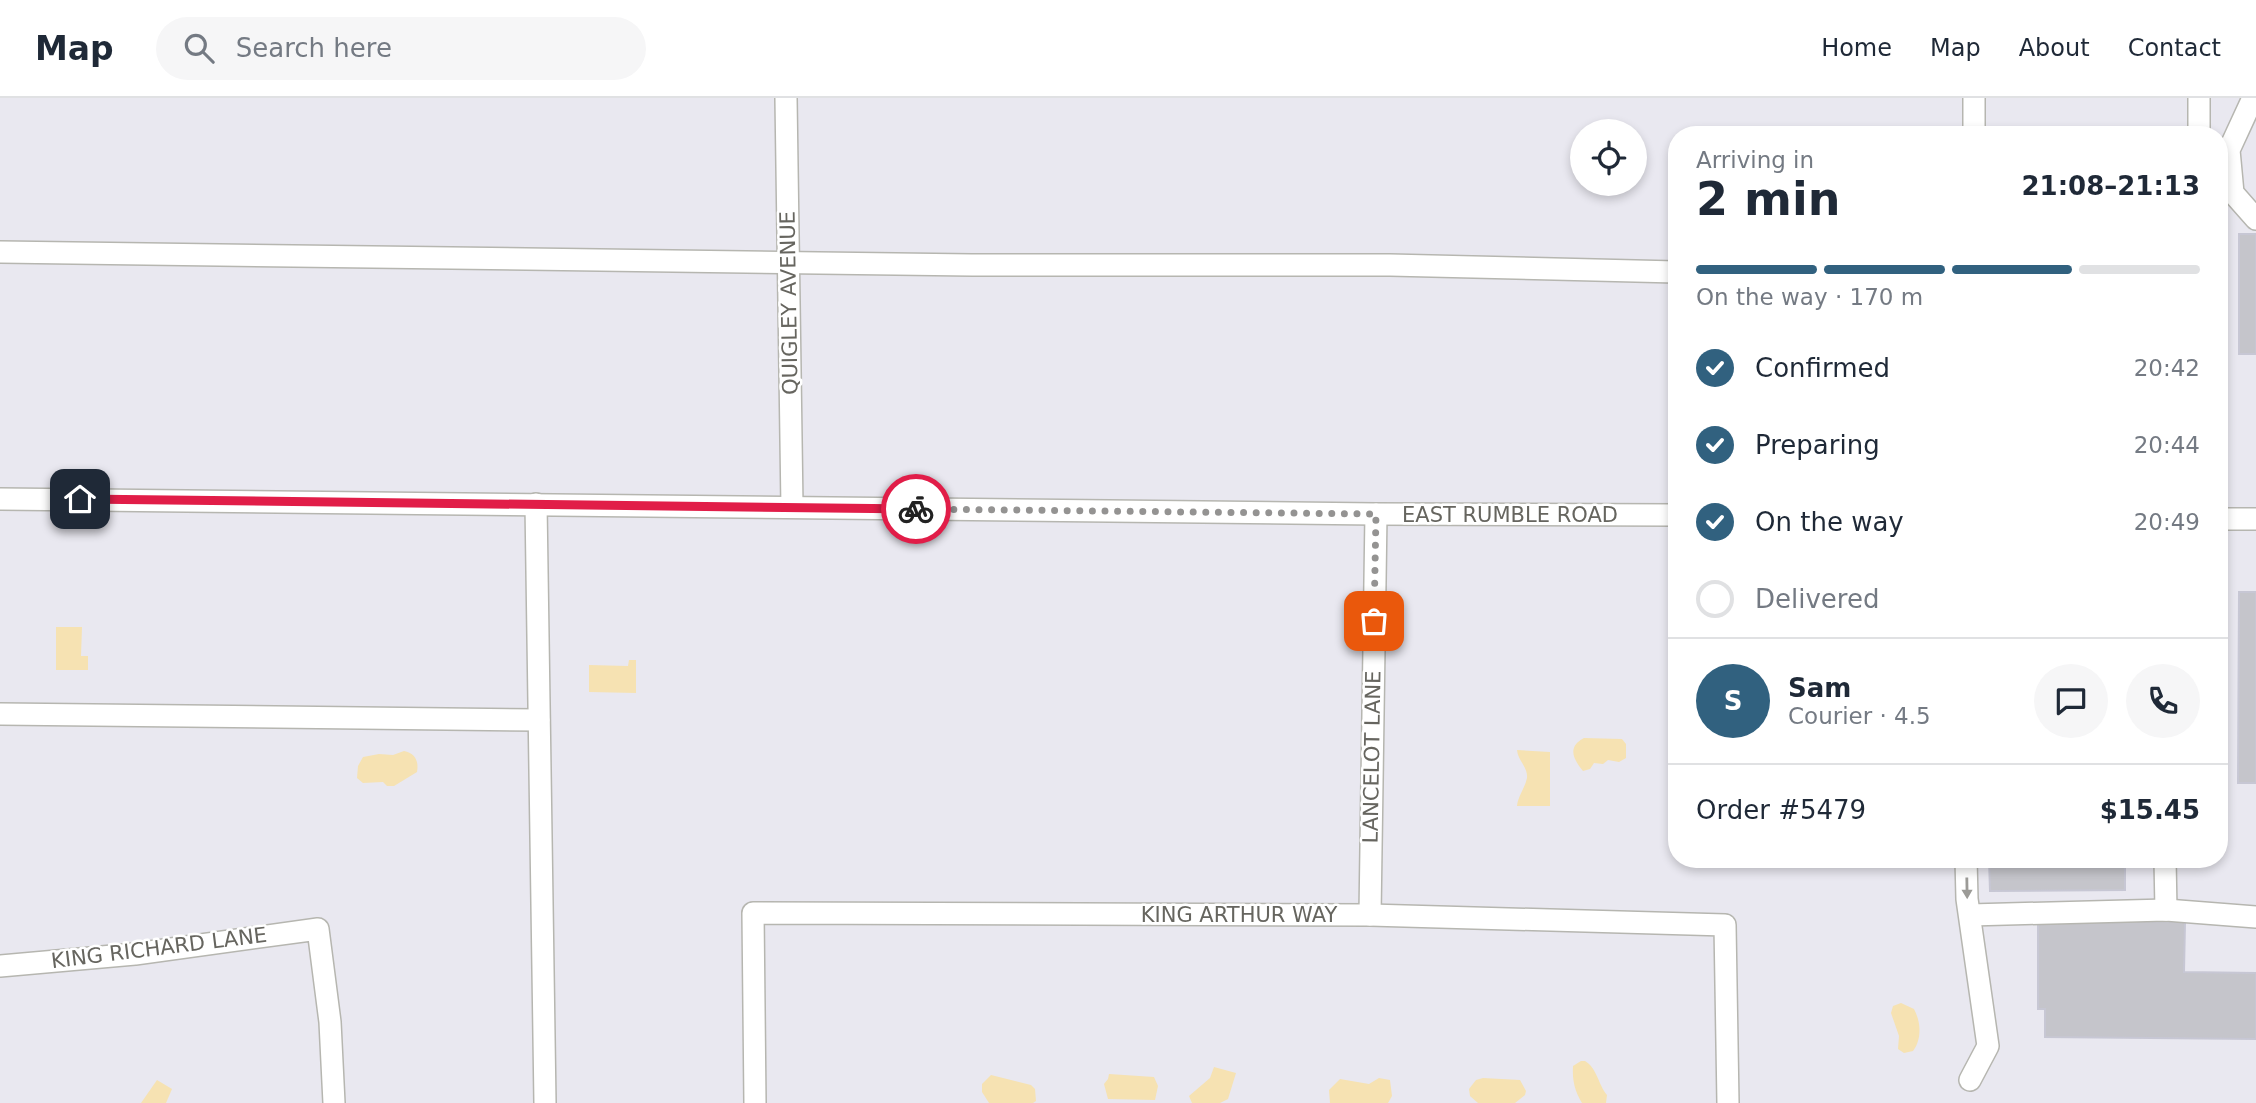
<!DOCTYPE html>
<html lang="en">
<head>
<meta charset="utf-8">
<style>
	:root { --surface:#fff; --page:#f6f6f7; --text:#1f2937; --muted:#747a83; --line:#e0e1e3; --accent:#31617f }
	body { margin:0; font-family:"DejaVu Sans",sans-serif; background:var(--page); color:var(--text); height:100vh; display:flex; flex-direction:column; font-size:26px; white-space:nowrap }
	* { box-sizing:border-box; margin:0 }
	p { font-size:23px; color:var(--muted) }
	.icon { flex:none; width:38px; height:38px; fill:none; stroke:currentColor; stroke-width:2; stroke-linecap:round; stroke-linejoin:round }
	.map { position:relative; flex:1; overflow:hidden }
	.side { position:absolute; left:1668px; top:28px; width:560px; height:742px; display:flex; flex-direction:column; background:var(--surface); border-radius:28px; box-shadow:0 4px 10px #0003 }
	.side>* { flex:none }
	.buttons { position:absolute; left:1570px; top:21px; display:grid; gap:14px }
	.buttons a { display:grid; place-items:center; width:77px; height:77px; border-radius:50%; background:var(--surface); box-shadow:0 4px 10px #0003; font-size:35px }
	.pin { position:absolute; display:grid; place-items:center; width:60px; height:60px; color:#fff; margin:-30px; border-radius:14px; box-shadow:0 4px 10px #0006 }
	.courier { position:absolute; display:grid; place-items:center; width:70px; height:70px; margin:-35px; border:5px solid #e11d48; border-radius:50%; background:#fff; color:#222; box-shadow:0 2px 9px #0007 }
	.summary em { font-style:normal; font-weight:800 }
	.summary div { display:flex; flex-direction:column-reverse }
	.summary { display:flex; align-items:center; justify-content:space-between; height:119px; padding:0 28px }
	h1 { font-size:46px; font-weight:800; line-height:52px }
	.bar { display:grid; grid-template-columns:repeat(4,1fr); gap:10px 7px; align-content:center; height:84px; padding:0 28px }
	.bar i { height:9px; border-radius:5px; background:var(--line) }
	.bar .selected { background:var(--accent) }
	.bar p { grid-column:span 4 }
	.line { display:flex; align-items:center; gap:18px; padding:0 28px; border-top:2px solid var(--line) }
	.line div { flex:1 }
	.round { display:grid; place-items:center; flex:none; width:74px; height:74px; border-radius:37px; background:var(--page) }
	ol { padding:0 28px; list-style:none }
	li { display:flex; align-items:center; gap:21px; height:77px }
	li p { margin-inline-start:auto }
	li .icon { padding:7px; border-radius:50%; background:var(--accent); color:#fff; stroke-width:4 }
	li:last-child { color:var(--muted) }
	li i { width:38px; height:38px; border:4px solid var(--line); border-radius:50% }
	header { display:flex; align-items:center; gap:42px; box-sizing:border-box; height:98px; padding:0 35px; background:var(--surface); border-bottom:2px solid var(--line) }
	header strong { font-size:33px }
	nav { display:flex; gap:38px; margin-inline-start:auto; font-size:24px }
	.search { width:490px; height:63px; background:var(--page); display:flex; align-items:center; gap:18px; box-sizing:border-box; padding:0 24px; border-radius:38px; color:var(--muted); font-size:26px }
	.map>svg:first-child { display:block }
	.water { fill:#f6e2b2 }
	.building { fill:#c5c5cb; stroke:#c7c7d4; stroke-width:2 }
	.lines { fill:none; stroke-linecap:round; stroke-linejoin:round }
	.minor-casing { stroke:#b6b6b0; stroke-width:24 }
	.minor { stroke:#fff; stroke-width:21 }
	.oneway { fill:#9c9b97 }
	.done { stroke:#949392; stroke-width:7; stroke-dasharray:0 12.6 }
	.route { stroke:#e11d48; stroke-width:9 }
	.labels { text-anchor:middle; stroke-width:5; stroke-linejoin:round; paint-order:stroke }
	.street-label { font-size:21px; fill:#66655f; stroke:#fff }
</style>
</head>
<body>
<header>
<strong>Map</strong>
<div class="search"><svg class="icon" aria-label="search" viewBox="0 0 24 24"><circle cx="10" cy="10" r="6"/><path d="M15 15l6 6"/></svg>Search here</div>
<nav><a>Home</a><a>Map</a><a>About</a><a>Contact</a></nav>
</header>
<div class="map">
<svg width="2256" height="1005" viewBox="0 0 2256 1005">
	<rect width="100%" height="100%" fill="#e9e8f0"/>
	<g class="water">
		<polygon points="56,529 82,529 81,558 88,558 88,572 56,572"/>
		<polygon points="629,562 636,562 636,595 589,594 589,567 628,568"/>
		<path d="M1584,640L1622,641L1626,646V660L1619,664L1608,662L1603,666L1594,665L1590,671L1583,673C1573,661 1567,649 1584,640Z"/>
		<path d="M1517,652L1550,654V708H1517C1518,698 1525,690 1527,680C1528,669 1518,663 1517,652Z"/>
		<path d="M404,653C415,655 419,663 417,674L394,688H387L383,684L363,685L357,680L358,668L363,659L379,656L393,657Z"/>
		<path d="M1901,905L1914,911C1921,924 1922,941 1913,953L1904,955L1898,951L1899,938L1891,915L1893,908Z"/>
		<path d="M1581,963H1585C1597,970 1598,986 1607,997L1606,1005H1582C1575,994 1572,982 1573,968Z"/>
		<polygon points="1214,969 1236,975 1228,1001 1220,1005 1192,1005 1189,998 1210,980"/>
		<polygon points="1109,976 1154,979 1158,988 1155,1002 1108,1001 1104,986 1108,981"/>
		<polygon points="991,977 1031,987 1035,991 1036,1003 1033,1005 989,1005 982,994 982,986"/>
		<polygon points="1379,980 1390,982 1392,998 1388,1005 1330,1005 1329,992 1340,981 1369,986"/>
		<polygon points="1483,980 1520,982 1526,993 1525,997 1515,1005 1478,1005 1470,998 1469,991 1476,982"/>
		<polygon points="157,982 172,991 166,1005 141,1005"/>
	</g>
	<g class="building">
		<rect x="2239" y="136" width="17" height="120"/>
		<polygon points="2239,494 2256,494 2256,685 2238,685"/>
		<polygon points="1989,761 2125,761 2125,792 1990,793"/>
		<polygon points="2038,822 2185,824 2184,874 2256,875 2256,941 2045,939 2045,911 2038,911"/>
	</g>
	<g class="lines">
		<g class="minor-casing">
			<g id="minor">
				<polyline points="786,0 792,409"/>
				<polyline points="2199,0 2199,37"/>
				<polyline points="2253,0 2229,52 2233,95 2256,121"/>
				<polyline points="1974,37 1974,0"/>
				<polyline points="0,154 972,167 1390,167 1676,174"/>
				<polyline points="0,401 1376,416 1676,417"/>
				<polyline points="536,406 545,1005"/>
				<polyline points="2219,421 2256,421"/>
				<polyline points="0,616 539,622"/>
				<polyline points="1966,761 1967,801 1988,948 1970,982"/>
				<polyline points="2165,761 2166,812"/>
				<polyline points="1370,817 1376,416"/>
				<polyline points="1970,817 2166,812 2256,819"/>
				<polyline points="0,868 135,856 318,831 330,924 334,1005"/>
				<polyline points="755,1005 753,815 1370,817 1725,827 1728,1005"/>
			</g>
		</g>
		<use href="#minor" class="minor"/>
	</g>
	<defs><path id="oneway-solid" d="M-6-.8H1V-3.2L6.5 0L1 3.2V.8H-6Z" transform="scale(1.75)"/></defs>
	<use class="oneway" href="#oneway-solid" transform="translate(1967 790) rotate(89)"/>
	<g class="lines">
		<polyline class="done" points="916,411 1376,416 1374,523"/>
		<polyline class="route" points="80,401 916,411"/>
	</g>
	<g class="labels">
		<g class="street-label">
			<text transform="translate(789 205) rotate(-91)" y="7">QUIGLEY AVENUE</text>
			<text x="1510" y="424">EAST RUMBLE ROAD</text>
			<text transform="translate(1372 659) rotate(-89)" y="7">LANCELOT LANE</text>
			<text x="1239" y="824">KING ARTHUR WAY</text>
			<text transform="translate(159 850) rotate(-7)" y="7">KING RICHARD LANE</text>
		</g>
	</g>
</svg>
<div class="buttons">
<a><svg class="icon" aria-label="locate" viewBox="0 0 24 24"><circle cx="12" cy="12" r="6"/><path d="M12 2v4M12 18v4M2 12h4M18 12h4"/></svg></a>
</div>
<div class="pin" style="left:1374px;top:523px;background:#ea580c"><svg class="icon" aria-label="bag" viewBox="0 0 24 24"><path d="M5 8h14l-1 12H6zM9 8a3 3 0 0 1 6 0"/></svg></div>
<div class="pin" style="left:80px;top:401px;background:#1f2937"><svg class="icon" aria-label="home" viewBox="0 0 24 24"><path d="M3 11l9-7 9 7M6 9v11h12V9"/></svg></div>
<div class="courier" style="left:916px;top:411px"><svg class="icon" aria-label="bike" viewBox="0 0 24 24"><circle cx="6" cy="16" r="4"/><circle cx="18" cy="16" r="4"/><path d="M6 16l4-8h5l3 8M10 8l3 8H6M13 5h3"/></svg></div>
<section class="side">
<div class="summary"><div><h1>2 min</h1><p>Arriving in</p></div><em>21:08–21:13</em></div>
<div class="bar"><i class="selected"></i><i class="selected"></i><i class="selected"></i><i></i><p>On the way · 170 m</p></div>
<ol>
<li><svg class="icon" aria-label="check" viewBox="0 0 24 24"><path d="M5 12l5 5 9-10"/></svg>Confirmed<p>20:42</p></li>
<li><svg class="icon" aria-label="check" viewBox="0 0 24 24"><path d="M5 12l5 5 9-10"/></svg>Preparing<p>20:44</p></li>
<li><svg class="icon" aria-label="check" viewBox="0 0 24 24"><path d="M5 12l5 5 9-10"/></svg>On the way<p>20:49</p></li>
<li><i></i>Delivered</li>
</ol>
<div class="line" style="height:126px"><b class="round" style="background:var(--accent);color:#fff">S</b><div><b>Sam</b><p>Courier · 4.5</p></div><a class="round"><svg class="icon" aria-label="chat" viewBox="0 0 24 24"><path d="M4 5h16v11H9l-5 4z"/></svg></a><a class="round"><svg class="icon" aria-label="phone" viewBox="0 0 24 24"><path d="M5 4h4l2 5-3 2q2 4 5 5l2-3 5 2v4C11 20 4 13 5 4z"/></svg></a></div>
<div class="line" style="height:91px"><div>Order #5479</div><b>$15.45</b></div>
</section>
</div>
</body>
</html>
